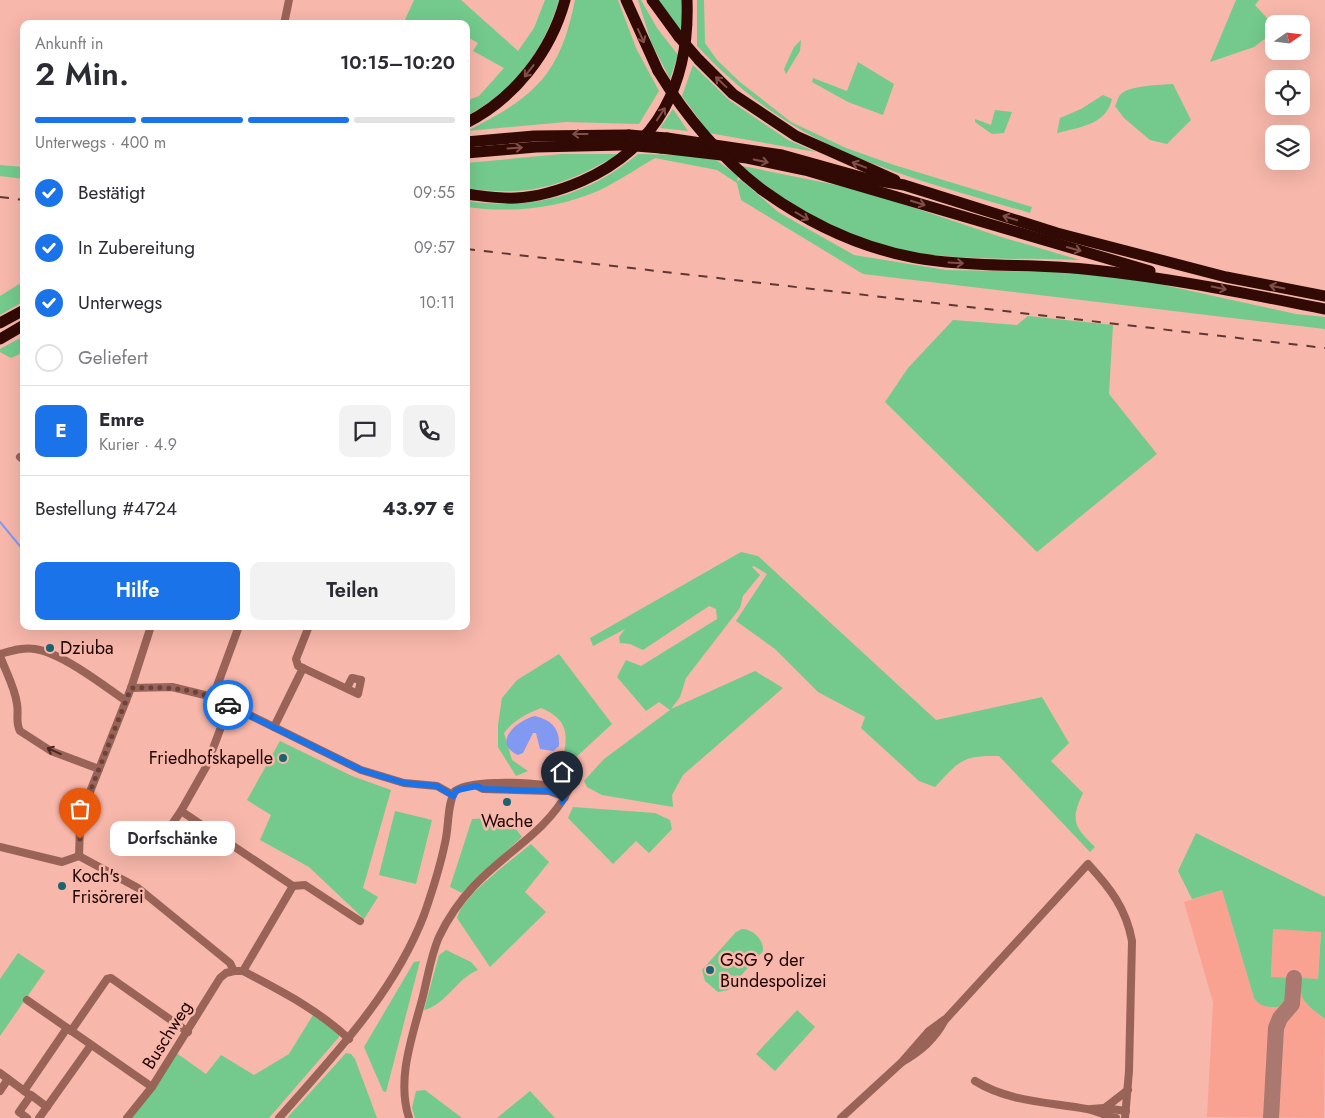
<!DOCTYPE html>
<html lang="de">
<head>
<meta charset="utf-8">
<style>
	:root { --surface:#fff; --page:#f2f2f3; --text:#2b2b33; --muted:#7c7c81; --line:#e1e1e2; --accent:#1a73e8 }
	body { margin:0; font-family:Jost,sans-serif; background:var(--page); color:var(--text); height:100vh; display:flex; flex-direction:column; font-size:19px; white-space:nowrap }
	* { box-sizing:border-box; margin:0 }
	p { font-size:16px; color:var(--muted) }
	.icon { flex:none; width:28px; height:28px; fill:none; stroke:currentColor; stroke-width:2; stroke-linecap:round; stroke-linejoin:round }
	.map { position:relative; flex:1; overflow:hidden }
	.drawer { position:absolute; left:20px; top:20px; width:450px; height:610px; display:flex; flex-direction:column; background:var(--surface); border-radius:10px; box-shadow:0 5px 20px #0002 }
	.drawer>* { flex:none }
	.needle { width:32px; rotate:76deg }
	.buttons { position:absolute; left:1265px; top:15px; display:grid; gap:10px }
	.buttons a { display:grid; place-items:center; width:45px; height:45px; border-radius:10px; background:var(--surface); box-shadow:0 5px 20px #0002; font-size:25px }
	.pin { position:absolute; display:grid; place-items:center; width:42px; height:42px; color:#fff; margin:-51px -21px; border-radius:50% 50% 50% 0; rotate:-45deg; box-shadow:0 0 5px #0007 }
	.pin .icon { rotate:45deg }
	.courier { position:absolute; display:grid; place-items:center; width:50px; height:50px; margin:-25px; border:4px solid #1a73e8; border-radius:50%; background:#fff; color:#222; box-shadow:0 1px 6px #0007 }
	.bubble { position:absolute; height:35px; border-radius:10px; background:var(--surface); box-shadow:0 5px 20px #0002; font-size:16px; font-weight:600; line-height:35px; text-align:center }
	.head em { font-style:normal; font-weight:600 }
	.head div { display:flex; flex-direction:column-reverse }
	.head { display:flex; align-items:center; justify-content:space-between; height:85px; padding:0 15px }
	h1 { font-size:32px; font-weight:600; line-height:38px }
	.bar { display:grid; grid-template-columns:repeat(4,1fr); gap:8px 5px; align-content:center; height:60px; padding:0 15px }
	.bar i { height:6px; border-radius:4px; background:var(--line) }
	.bar .active { background:var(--accent) }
	.bar p { grid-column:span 4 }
	.line { display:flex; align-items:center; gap:12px; padding:0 15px; border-top:1px solid var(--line) }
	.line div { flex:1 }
	.round { display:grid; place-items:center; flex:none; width:52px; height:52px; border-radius:10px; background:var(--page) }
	ol { padding:0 15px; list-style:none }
	li { display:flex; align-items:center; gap:15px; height:55px }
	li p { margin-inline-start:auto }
	li .icon { padding:5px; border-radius:50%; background:var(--accent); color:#fff; stroke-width:4 }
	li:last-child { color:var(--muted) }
	li i { width:28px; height:28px; border:2px solid var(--line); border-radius:50% }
	.button { display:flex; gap:10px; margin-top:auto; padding:10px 15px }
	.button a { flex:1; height:58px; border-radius:10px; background:var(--accent); color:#fff; font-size:20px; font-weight:600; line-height:58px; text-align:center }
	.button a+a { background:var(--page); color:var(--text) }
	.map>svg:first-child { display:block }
	.built { fill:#f9a292 }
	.green { fill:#73ca8c }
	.water { fill:#8299f1 }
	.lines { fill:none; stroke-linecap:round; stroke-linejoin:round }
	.stream { stroke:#8299f1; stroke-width:2 }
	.taxiway { stroke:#aa786e; stroke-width:16 }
	.minor { stroke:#9a6358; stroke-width:8 }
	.highway { stroke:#310a05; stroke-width:11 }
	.rail { stroke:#5e3833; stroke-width:2; stroke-dasharray:9 9; stroke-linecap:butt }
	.highway-bridge { stroke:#310a05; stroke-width:11 }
	.oneway { stroke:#804f47 }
	.oneway2 { stroke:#4b2621 }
	.done { stroke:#6b433d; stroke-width:5; stroke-dasharray:0 9 }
	.route { stroke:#1a73e8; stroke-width:6 }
	.poi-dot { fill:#1a6470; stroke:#f7b7aa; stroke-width:2 }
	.labels { text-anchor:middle; stroke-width:5; stroke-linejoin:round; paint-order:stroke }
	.poi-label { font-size:18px; fill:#200503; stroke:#f7b7aa; text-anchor:start }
	.street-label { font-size:18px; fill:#200503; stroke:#f7b7aa }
</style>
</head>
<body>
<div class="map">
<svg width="1325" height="1118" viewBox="0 0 1325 1118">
	<rect width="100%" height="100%" fill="#f7b7aa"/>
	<polygon class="built" points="1222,890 1254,998 1271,977 1273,929 1321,931 1318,979 1305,1003 1325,1019 1324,1118 1207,1117 1213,1002 1184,902"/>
	<g class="green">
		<path d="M414,0H461L518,51L534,28L545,0H559C544,50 514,92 466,116V101L479,96L504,68L473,51L478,43L466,36V24H403Z"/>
		<path d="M575,0H618L636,48L659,91L639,124L566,122L467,131C534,97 560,76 575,0Z"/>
		<polygon points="638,0 641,0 657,28 678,55 670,79 651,42"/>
		<polygon points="658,0 682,0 682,33"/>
		<path d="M697,0H704L705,43L717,60L740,82L791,122L846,148L894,165L1032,207L1030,213C953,190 871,170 801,130C762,108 727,78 697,46Z"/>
		<polygon points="1236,0 1259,0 1255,5 1274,26 1274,32 1254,47 1210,62"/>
		<polygon points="801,40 800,51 786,74 784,69 794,47"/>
		<polygon points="858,62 894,84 883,115 848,102 812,82 813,78 847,91"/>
		<polygon points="693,65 729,100 788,140 816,152 709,133 682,96"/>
		<path d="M1173,84L1191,120L1167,144L1150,140L1124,118L1115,106C1117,103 1118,97 1120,95C1128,85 1161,85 1173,84Z"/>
		<path d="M1103,95L1112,99C1106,125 1080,127 1057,133L1060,118L1081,109Z"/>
		<polygon points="673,109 688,131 660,128"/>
		<polygon points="995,110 1012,112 1004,133 992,134 975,122 975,119 991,125"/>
		<path d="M562,154H619C565,185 530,198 466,188V163Z"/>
		<path d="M638,154L685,155L716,160L738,176L737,182L740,179L778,212L854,255L946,270L1067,272L1145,281L1296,314L1325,317V329L863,274L741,200L737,183L717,170L655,158C636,169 617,182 598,191C555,209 512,213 466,207V201C532,210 586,197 638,154Z"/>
		<polygon points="0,165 24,167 24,179 0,176"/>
		<path d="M738,165L861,190L1001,237L1080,260C1007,257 923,264 854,237C812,220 774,192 738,165Z"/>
		<polygon points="24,281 24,301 0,315 0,296"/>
		<polygon points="1028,316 1113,325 1109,394 1157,454 1037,552 885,402 908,368 953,320 1017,325"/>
		<polygon points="24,336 24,352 11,358 0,352 0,349"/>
		<path d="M741,552L758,556L936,720L1042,697L1069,743L1051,761L1083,793C1070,820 1074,827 1095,847L1090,852L999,756C963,755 960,760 935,787L919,781L861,728L865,717L818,692L775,649L736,621L767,574L754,566L752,567L760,575L743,596L740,608L686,678L680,697L671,709L755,671L783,688L683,775L672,795L673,807L602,795L587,787L584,781L604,759L670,710L659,702L646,711L617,677L626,660L641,666L717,619L716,609L709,606L643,650L630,644L620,643L619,637L625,629L593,646L590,638Z"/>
		<path d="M559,654L612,724L574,759L562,762C568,736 570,720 541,708C526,714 514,720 504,733L512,760L528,771L516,776L498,747V725L502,698L517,680Z"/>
		<polygon points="280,741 352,776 391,790 363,888 378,897 364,919 309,867 260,840 271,815 247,800"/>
		<polygon points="573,807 655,813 670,820 672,829 649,853 636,841 613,864 568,818"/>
		<polygon points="395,811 432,820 416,884 379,875"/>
		<polygon points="507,817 522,837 462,893 450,887 472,819"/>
		<path d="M1196,833L1325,897V1019C1308,1005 1299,1003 1300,978L1318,979L1321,932L1273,929L1271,977L1289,978L1288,997L1278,1007C1266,1007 1261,1007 1254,998L1222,890L1192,899L1178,871Z"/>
		<path d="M531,844L549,862L525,892L546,912L490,967L457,918C463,895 512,860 531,844Z"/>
		<path d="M742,929C753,929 764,940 763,951L728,990L718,992L705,981L702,970L736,932Z"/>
		<path d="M446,950L471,962L478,970C457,978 447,1004 424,1010L439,955Z"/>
		<polygon points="18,953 45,971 0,1036 0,979"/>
		<polygon points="420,961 386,1092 383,1091 364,1047 414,962"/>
		<polygon points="797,1010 815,1027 775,1071 756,1054"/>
		<polygon points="313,1015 339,1032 339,1037 269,1118 127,1118 175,1052 206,1074 221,1055 254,1075 289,1054"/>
		<polygon points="346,1053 351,1054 355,1059 377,1118 287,1118"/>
		<polygon points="425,1090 462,1118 415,1118 412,1108 416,1091"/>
		<polygon points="530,1091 555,1118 497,1118"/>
	</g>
	<path class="water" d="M535,716C552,720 560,729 559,746L553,751L540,749L536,733H533L523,753L518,755C491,743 517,720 535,716Z"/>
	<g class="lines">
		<polyline class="stream" points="0,522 24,551"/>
		<polyline class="taxiway" points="1271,1118 1276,1028 1280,1018 1292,1004 1294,978"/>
		<g class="minor">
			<polyline points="284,24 289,0"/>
			<polyline points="20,457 24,460"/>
			<path d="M0,654C11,651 23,647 35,649C62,653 103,685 126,701"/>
			<path d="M0,656C6,672 15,688 17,704C19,714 15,722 20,731L51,751L99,769"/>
			<polyline points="303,668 358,694 361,680 352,678 347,688"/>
			<polyline points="131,688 172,687 213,697 361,770 404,783 437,786 453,795"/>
			<polyline points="213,697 239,626"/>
			<polyline points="229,706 206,767 181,811 293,886 243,971"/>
			<polyline points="274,727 303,668 298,666 296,659 309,626"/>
			<polyline points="477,786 483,789 549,791 565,797"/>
			<polyline points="164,836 181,811"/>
			<polyline points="0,847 62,862 79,856"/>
			<path d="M79,856L138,888L230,963L234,971H243C281,991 317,1009 349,1039"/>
			<polyline points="79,856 80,826 84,807 131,688 151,626"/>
			<polyline points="293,886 305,885 360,921"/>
			<polyline points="27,1000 152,1087"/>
			<polyline points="71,1031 107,979 111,978 188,1032"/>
			<path d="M902,1062C921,1051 935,1039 945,1020L1088,864C1110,888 1126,908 1132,941L1129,1071L1125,1118"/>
			<polyline points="0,1073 27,1093"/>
			<path d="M975,1081C1009,1102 1048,1102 1087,1109C1097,1111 1106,1116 1116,1118"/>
			<polyline points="0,1091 8,1079"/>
			<polyline points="24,1091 67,1028"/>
			<polyline points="1106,1107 1128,1090"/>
			<polyline points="1091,1109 1104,1108 1126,1111"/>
			<polyline points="27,1118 19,1112 31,1095 47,1107"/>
			<polyline points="39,1118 91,1045"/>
			<polyline points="127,1118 152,1087 220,978 226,973 234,971"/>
			<path d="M279,1118C334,1055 393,995 424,915C432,892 440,867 445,843C449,828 447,804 455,791C472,779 549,781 568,791C546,833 504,853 473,887C459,902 448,918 439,937C431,955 428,976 423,996C413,1035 396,1078 409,1118"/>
			<polyline points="841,1118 902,1062 929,1031 944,1020"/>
		</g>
		<g class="highway">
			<polyline points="626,0 658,71"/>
			<polyline points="652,0 679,37"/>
			<polyline points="699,60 733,94 796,136 895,180"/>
			<path d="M466,123C514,99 551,52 565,0"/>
			<polyline points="667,138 782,155 868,179 904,185 1057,233 1226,277 1325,296"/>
			<polyline points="466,142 534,136 629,135"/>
			<polyline points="661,148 747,158 805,170 1150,271"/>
			<polyline points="466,153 536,147 623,145"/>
			<path d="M761,189C816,229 878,256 946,262C995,267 1044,264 1093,270C1171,278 1248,294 1325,309"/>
			<path d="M466,194C483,196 499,199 516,198C538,197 561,190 582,181C659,147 690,81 687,0"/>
			<polyline points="0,323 24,310"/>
			<polyline points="0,339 24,325"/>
		</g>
		<g class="rail">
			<polyline points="0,197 24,200"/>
			<polyline points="466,249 1325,348"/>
		</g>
		<g class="highway-bridge">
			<polyline points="679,37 699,60"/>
			<path d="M658,71C686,117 719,156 761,189"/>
			<polyline points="629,135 667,138"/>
			<polyline points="623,145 661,148"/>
		</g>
	</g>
	<defs><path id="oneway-shaft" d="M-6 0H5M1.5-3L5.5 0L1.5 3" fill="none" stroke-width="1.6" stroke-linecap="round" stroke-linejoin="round" transform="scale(1.25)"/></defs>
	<g class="oneway">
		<use href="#oneway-shaft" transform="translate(641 36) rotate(66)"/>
		<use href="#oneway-shaft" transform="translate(529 71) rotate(128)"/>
		<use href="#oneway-shaft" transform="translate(721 82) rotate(-137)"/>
		<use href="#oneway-shaft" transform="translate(661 114) rotate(-57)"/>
		<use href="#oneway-shaft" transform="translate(580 134) rotate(180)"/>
		<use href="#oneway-shaft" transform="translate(515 148) rotate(-4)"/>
		<use href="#oneway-shaft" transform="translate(761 161) rotate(12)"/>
		<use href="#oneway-shaft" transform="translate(859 165) rotate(-159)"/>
		<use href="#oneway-shaft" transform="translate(918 203) rotate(17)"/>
		<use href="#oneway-shaft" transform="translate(802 216) rotate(30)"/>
		<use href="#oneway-shaft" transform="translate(1010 218) rotate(-163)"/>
		<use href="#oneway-shaft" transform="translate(1074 249) rotate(16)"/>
		<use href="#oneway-shaft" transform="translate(956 263) rotate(3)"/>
		<use href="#oneway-shaft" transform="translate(1277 287) rotate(-168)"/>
		<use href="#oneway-shaft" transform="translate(1219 288) rotate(11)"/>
	</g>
	<use class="oneway2" href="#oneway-shaft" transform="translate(54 751) rotate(-156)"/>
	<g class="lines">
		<path class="done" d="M80,839L84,807L131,688C169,687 194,687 228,705"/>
		<polyline class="route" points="228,705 361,770 404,783 437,786 453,796 457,790 477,786 483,789 549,791 565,797 562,802"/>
	</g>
	<g class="poi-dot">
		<circle cx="50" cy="648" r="5"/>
		<circle cx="283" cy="758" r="5"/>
		<circle cx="507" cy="802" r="5"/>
		<circle cx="62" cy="886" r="5"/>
		<circle cx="710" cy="970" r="5"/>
	</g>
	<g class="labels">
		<g class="poi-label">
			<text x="60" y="654">Dziuba</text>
			<text x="273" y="764" text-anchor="end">Friedhofskapelle</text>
			<text x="507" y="827" text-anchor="middle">Wache</text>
			<text x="72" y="882">Koch's<tspan x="72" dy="21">Frisörerei</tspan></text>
			<text x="720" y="966">GSG 9 der<tspan x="720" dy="21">Bundespolizei</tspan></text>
		</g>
		<g class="street-label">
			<text transform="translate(167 1035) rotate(-58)" y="6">Buschweg</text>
		</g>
	</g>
</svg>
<div class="buttons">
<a><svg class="needle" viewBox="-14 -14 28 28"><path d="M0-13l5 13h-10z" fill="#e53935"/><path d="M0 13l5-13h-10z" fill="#7c7c81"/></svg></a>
<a><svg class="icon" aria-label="locate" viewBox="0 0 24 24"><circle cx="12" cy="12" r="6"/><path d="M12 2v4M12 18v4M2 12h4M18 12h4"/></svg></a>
<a><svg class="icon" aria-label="layers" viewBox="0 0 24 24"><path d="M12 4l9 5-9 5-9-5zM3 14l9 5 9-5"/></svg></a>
</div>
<div class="pin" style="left:80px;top:839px;background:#ea580c"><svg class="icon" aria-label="bag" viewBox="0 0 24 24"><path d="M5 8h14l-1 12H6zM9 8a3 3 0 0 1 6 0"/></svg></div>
<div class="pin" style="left:562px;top:802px;background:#1f2937"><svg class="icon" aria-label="home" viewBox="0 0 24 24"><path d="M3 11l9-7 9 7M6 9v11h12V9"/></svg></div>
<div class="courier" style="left:228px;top:705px"><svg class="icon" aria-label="car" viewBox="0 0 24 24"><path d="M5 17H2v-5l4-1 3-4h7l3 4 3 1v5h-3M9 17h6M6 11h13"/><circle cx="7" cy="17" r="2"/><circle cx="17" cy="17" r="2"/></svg></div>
<div class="bubble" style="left:110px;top:821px;width:125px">Dorfschänke</div>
<section class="drawer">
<div class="head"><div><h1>2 Min.</h1><p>Ankunft in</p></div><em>10:15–10:20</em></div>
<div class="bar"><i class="active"></i><i class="active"></i><i class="active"></i><i></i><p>Unterwegs · 400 m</p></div>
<ol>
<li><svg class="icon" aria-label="check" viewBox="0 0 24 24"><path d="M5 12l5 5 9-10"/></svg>Bestätigt<p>09:55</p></li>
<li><svg class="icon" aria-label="check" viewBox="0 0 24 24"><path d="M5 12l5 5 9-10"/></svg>In Zubereitung<p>09:57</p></li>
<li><svg class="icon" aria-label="check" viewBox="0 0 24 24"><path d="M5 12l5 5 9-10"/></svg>Unterwegs<p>10:11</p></li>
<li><i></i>Geliefert</li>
</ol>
<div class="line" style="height:90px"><b class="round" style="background:var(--accent);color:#fff">E</b><div><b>Emre</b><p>Kurier · 4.9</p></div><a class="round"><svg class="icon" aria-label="chat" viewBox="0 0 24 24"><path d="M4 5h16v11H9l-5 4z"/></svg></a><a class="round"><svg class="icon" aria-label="phone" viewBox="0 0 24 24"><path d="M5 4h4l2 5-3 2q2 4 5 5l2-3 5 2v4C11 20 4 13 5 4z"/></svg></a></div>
<div class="line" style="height:65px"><div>Bestellung #4724</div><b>43.97 €</b></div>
<div class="button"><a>Hilfe</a><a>Teilen</a></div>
</section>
</div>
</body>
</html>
